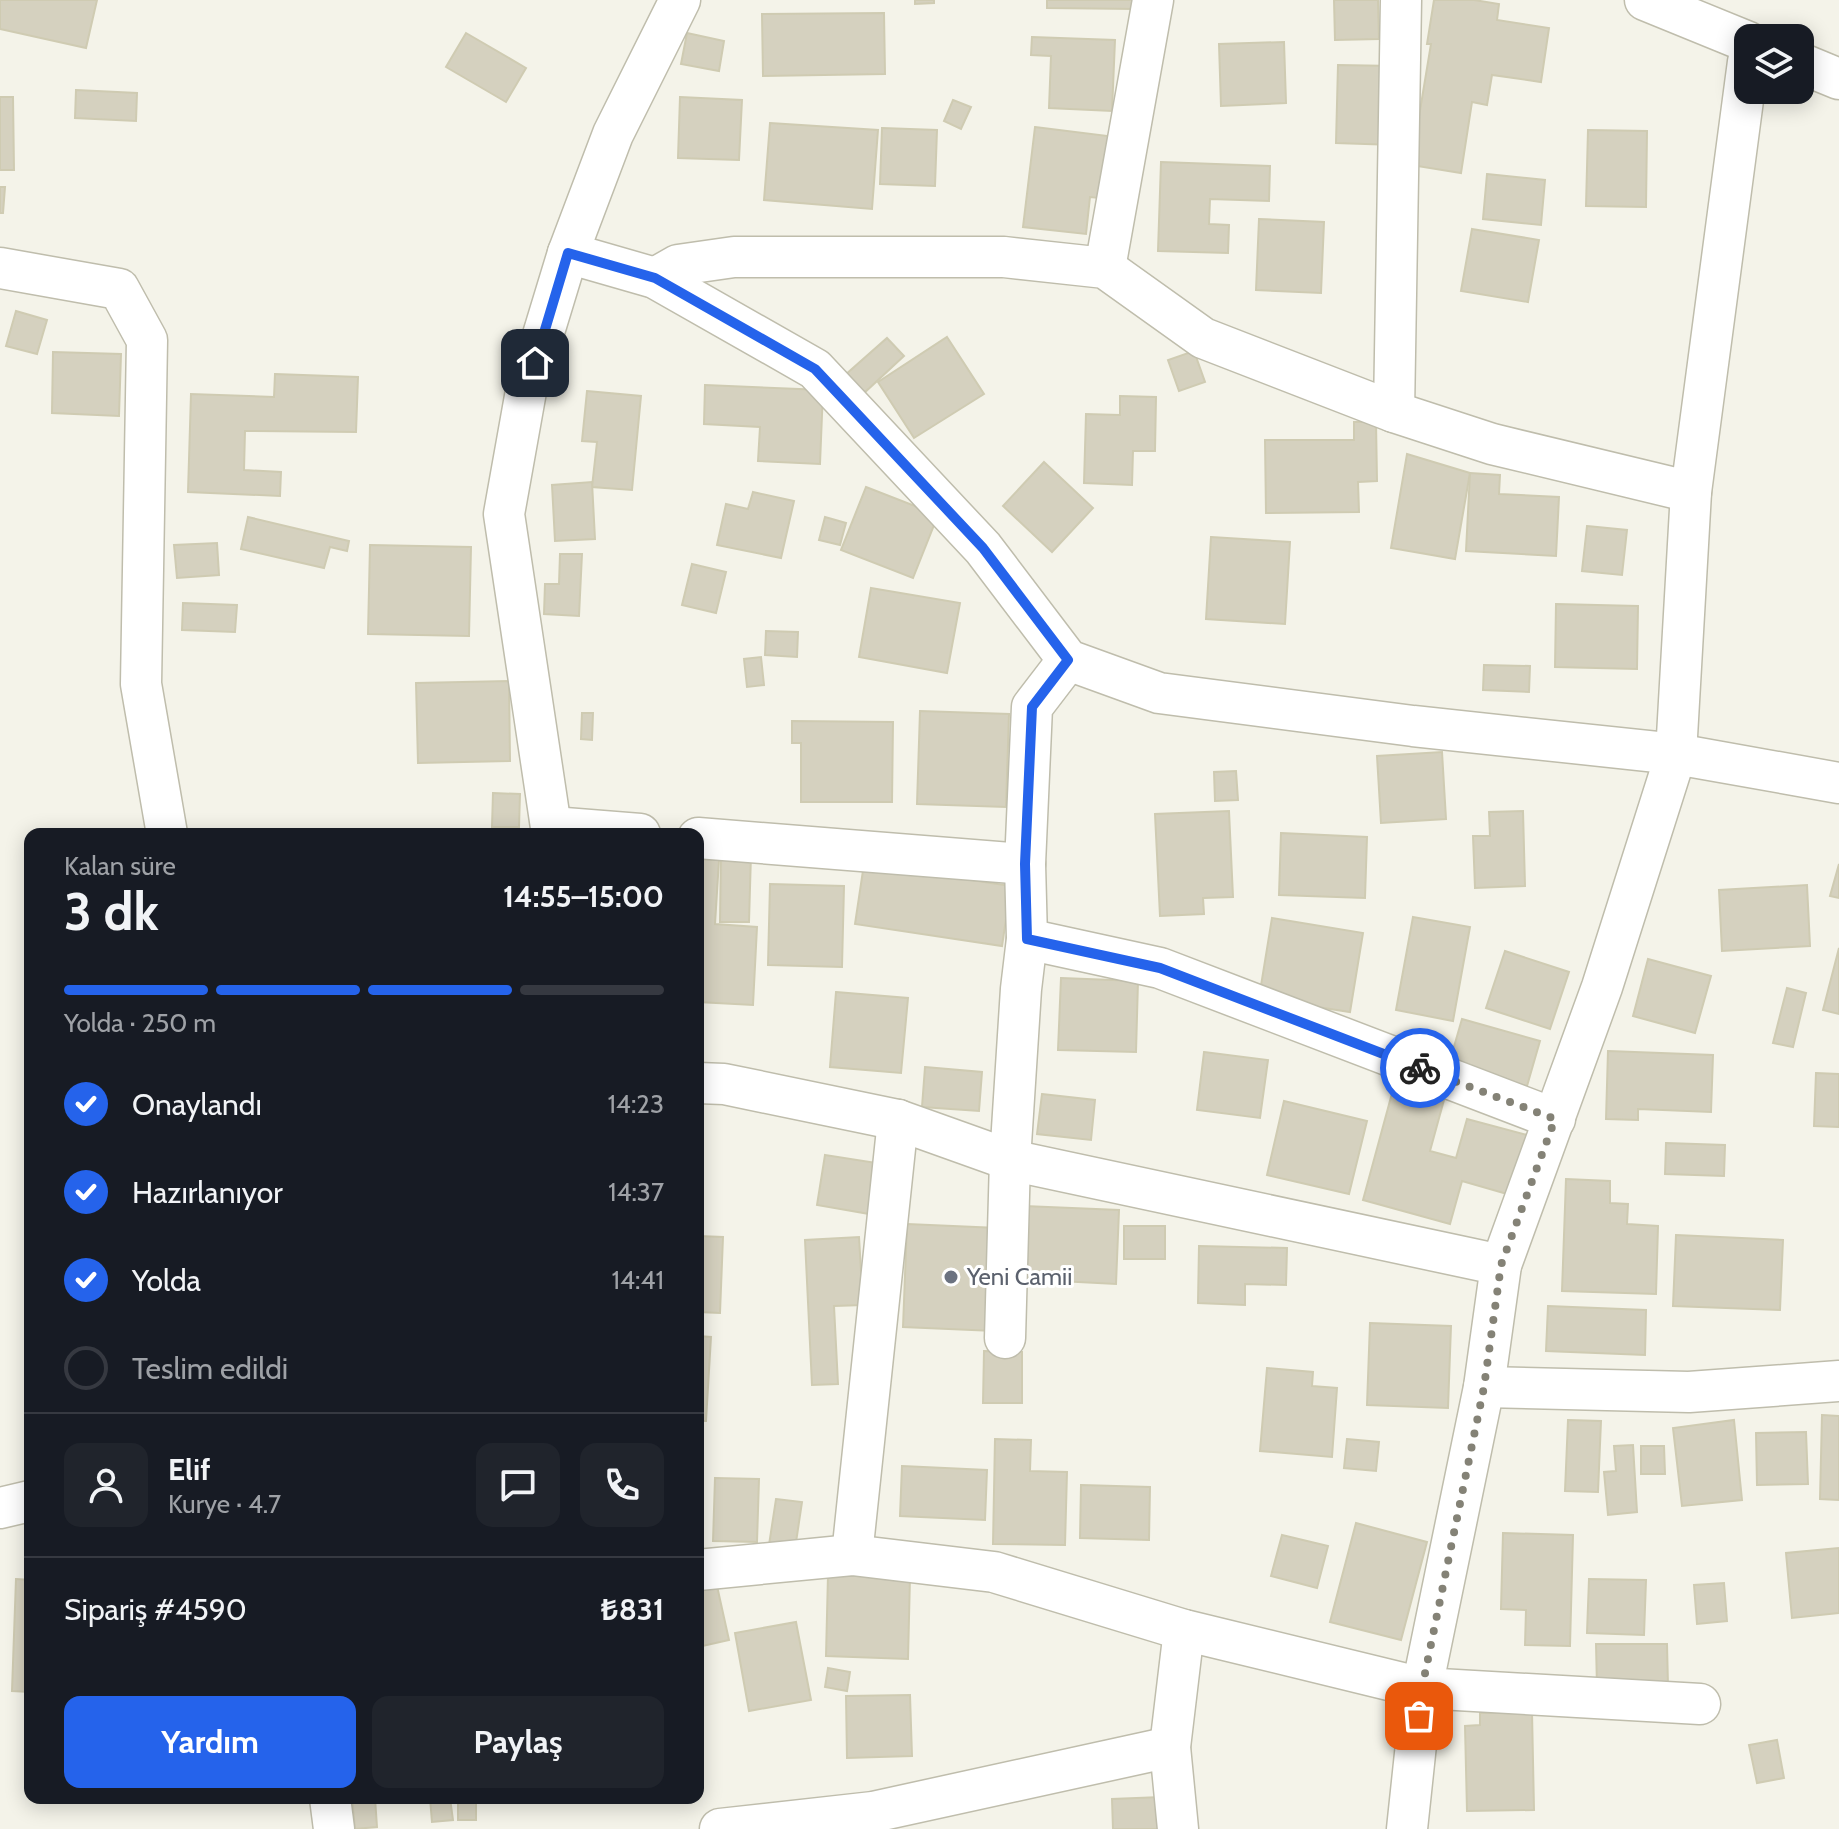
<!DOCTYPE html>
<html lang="tr">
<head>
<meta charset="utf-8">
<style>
	:root { --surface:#171b24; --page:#20242c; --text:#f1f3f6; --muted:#9ea1a6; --line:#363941; --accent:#2563eb }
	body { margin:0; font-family:Cabin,sans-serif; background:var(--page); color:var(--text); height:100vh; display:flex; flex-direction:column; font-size:30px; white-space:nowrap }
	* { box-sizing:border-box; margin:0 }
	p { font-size:26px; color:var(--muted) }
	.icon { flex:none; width:44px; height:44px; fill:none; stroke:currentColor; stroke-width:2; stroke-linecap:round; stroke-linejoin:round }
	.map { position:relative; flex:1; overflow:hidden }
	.panel { position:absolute; left:24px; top:828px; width:680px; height:976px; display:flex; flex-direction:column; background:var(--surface); border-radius:16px; box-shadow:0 4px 20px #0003 }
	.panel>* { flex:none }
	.fabs { position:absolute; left:1734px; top:24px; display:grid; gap:16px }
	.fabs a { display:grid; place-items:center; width:80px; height:80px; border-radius:16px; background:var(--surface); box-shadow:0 4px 20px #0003; font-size:40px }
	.pin { position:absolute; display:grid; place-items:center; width:68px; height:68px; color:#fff; margin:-34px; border-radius:16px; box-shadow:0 4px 12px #0006 }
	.courier { position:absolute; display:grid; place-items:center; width:80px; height:80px; margin:-40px; border:6px solid #2563eb; border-radius:50%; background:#fff; color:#222; box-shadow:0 2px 10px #0007 }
	.headline em { font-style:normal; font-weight:700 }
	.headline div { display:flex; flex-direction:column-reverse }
	.headline { display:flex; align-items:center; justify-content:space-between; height:136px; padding:0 40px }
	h1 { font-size:52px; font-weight:700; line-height:60px }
	.bar { display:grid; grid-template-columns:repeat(4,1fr); gap:12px 8px; align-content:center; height:96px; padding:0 40px }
	.bar i { height:10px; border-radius:6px; background:var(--line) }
	.bar .active { background:var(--accent) }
	.bar p { grid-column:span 4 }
	.line { display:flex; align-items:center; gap:20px; padding:0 40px; border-top:2px solid var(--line) }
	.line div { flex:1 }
	.round { display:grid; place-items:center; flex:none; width:84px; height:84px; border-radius:16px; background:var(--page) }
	ol { padding:0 40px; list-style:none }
	li { display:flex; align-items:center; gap:24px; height:88px }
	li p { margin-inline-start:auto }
	li .icon { padding:8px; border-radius:50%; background:var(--accent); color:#fff; stroke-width:4 }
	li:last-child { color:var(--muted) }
	li i { width:44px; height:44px; border:4px solid var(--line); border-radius:50% }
	.cta { display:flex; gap:16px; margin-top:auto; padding:16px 40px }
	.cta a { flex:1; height:92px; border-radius:16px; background:var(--accent); color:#fff; font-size:32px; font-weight:700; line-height:92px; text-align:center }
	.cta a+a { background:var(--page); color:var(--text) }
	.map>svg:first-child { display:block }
	.building { fill:#d5d1bf; stroke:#cfcbb2; stroke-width:2 }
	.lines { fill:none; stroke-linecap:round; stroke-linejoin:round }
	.minor-casing { stroke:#bfbdac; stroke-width:43 }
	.minor { stroke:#fff; stroke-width:40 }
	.done { stroke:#848276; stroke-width:8; stroke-dasharray:0 14.4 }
	.route { stroke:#2563eb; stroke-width:10 }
	.worship-dot { fill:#6b7280; stroke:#fff; stroke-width:3 }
	.labels { text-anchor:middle; stroke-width:6; stroke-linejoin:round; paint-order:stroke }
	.worship-label { font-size:24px; fill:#5b616d; stroke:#fff; text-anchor:start }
</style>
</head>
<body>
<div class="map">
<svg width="1839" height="1829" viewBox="0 0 1839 1829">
	<rect width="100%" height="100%" fill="#f4f3e9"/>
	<g class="building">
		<polygon points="0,0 97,0 86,48 0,29"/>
		<polygon points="915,0 934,0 934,3 915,4"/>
		<polygon points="1047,0 1135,0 1135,9 1047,8"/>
		<polygon points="1334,0 1378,0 1379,39 1335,40"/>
		<polygon points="1434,0 1474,0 1499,4 1497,20 1549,28 1541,82 1492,75 1487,105 1472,102 1461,173 1411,165 1431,44 1427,44"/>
		<polygon points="884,13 885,74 763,76 762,14"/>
		<polygon points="466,33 526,68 506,102 446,67"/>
		<polygon points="687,33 724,41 719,71 681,64"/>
		<polygon points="1032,37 1115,40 1112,111 1049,108 1051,56 1031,55"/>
		<polygon points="1284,42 1286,103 1221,106 1219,44"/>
		<polygon points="1338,65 1395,66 1394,145 1336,143"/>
		<polygon points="76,90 137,93 136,121 75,118"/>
		<polygon points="0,97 13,97 14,170 0,170"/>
		<polygon points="680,97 742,100 739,160 678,158"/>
		<polygon points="953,100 971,107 961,129 944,121"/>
		<polygon points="770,123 878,130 872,209 764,200"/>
		<polygon points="1035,127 1116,137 1109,199 1090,197 1086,234 1023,227"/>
		<polygon points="882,128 937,130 935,186 880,184"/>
		<polygon points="1588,130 1647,131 1646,207 1586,206"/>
		<polygon points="1161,162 1270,166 1269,201 1210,199 1209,224 1229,225 1228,253 1158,251"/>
		<polygon points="1487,174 1545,180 1541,225 1483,219"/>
		<polygon points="0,187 5,187 3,213 0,213"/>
		<polygon points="1259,219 1324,222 1321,293 1256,290"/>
		<polygon points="1472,229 1539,240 1528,302 1461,291"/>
		<polygon points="16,311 47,320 37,354 6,346"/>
		<polygon points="947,337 984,394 914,438 878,382"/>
		<polygon points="887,338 904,356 863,394 845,375"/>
		<polygon points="1194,351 1205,382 1179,391 1168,360"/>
		<polygon points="53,352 121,354 119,416 52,413"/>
		<polygon points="275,374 358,377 356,432 245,431 244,470 281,472 280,496 188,492 191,394 274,397"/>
		<polygon points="705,385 823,390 820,464 758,461 760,427 704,424"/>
		<polygon points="587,391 641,396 632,490 592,487 597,442 582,441"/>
		<polygon points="1120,396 1156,397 1155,451 1133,451 1132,485 1084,483 1086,414 1120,415"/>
		<polygon points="1354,422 1376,422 1377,481 1358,482 1359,512 1266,513 1265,440 1354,440"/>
		<polygon points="1407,454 1470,473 1455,559 1391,548"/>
		<polygon points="1044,462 1093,508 1052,552 1003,506"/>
		<polygon points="1470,473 1500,475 1499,494 1559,497 1556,556 1466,551"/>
		<polygon points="592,482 595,539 555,541 552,485"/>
		<polygon points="866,487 938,515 913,578 841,550"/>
		<polygon points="753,492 794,501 781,558 717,545 726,504 748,509"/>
		<polygon points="248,517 349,541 347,551 330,547 324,568 241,549"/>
		<polygon points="825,517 846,523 840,545 819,540"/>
		<polygon points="1587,526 1627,530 1622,575 1582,571"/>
		<polygon points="1211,537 1290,542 1285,624 1206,619"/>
		<polygon points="217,543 219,575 177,578 174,545"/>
		<polygon points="370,545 471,547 469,636 368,634"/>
		<polygon points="560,554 582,554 579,616 544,614 545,584 559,584"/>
		<polygon points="692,564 726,572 716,613 682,605"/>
		<polygon points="871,588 960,603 947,673 859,657"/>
		<polygon points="183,603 237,605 235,632 182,630"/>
		<polygon points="1556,604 1638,606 1637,669 1555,667"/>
		<polygon points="766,631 798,632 797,657 765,655"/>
		<polygon points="761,657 764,685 747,687 744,659"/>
		<polygon points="1484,665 1530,666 1529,692 1483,690"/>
		<polygon points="509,681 510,761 418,763 416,683"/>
		<polygon points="920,711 1009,714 1006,807 917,804"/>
		<polygon points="582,713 593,713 592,740 581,739"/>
		<polygon points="792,721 893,722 892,802 801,802 801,743 792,743"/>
		<polygon points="1442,752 1446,819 1381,823 1377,756"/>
		<polygon points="1236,771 1238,800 1215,801 1214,772"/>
		<polygon points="493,793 520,794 519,827 492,827"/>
		<polygon points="1229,811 1233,897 1203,898 1204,914 1160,916 1155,814"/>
		<polygon points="1523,811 1525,886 1475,888 1473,836 1490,836 1489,812"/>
		<polygon points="1281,833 1367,837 1365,898 1279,895"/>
		<polygon points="721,853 751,854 749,922 720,922"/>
		<polygon points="698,859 719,860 715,924 757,927 753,1005 698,1002"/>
		<polygon points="864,864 1011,886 1002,946 855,924"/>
		<polygon points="1839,864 1839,898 1830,896"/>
		<polygon points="770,884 844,886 842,967 768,965"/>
		<polygon points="1807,885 1810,946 1722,951 1719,890"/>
		<polygon points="1413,917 1470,927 1453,1021 1396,1010"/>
		<polygon points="1272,918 1363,933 1350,1012 1259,998"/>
		<polygon points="1839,948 1839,1014 1823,1010"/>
		<polygon points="1505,951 1569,972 1550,1029 1486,1008"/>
		<polygon points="1648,959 1711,976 1695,1033 1633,1016"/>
		<polygon points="1061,978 1138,981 1136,1052 1058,1050"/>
		<polygon points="1787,988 1806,993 1793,1047 1773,1043"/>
		<polygon points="836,992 908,998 901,1073 830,1067"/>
		<polygon points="1462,1019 1540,1041 1527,1086 1449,1064"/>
		<polygon points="1608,1051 1713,1055 1711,1112 1638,1109 1638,1120 1606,1119"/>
		<polygon points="1204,1052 1268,1060 1260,1118 1197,1110"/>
		<polygon points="925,1067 982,1072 979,1111 922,1107"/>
		<polygon points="1816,1073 1839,1074 1839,1127 1814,1126"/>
		<polygon points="1394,1086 1444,1100 1430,1151 1456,1158 1467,1119 1531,1136 1514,1196 1462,1181 1450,1224 1363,1200"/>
		<polygon points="1042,1094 1095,1100 1091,1140 1037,1134"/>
		<polygon points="1284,1101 1367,1121 1349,1194 1267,1175"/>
		<polygon points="1666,1143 1725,1145 1724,1176 1665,1174"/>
		<polygon points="825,1155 883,1164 875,1215 817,1205"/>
		<polygon points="1566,1179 1610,1181 1610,1203 1628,1204 1627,1224 1658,1226 1656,1294 1562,1291"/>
		<polygon points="1024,1206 1119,1210 1116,1284 1021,1279"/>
		<polygon points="907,1224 998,1228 994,1331 903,1327"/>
		<rect x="1124" y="1226" width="41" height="33"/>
		<polygon points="1676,1235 1783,1240 1780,1310 1673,1306"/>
		<polygon points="698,1236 723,1237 720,1313 698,1312"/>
		<polygon points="859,1237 863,1305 834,1306 838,1384 812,1385 805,1240"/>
		<polygon points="1199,1246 1287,1248 1286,1285 1245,1284 1245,1305 1198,1303"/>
		<polygon points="1548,1306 1646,1310 1645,1355 1546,1351"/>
		<polygon points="1370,1323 1451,1326 1448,1408 1367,1405"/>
		<polygon points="698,1336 711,1337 706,1421 698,1421"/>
		<polygon points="984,1351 1022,1352 1022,1403 983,1403"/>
		<polygon points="1267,1368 1313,1372 1312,1386 1337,1388 1332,1457 1260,1451"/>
		<polygon points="1822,1415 1839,1416 1839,1500 1820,1499"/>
		<polygon points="1568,1420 1601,1421 1598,1492 1565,1491"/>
		<polygon points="1734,1420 1742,1500 1682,1506 1673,1428"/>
		<polygon points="1806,1432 1808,1484 1757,1485 1756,1433"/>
		<polygon points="995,1439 1031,1440 1030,1471 1067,1472 1065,1545 993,1544"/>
		<polygon points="1347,1439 1379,1442 1376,1471 1344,1468"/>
		<polygon points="1633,1445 1637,1512 1608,1515 1604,1472 1616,1471 1614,1446"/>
		<polygon points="1641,1446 1664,1446 1665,1474 1641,1474"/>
		<polygon points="902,1466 987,1470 985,1520 900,1516"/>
		<polygon points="715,1478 759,1479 757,1542 713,1541"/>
		<polygon points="1081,1485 1150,1487 1149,1540 1080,1538"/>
		<polygon points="776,1499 802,1502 795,1549 769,1545"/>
		<polygon points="1356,1523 1427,1542 1401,1640 1330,1622"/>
		<polygon points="1503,1533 1573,1535 1570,1646 1525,1645 1526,1610 1501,1609"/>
		<polygon points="1282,1535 1328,1546 1317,1588 1271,1576"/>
		<polygon points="1839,1548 1839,1613 1792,1618 1786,1553"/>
		<polygon points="828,1575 910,1577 908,1659 826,1656"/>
		<polygon points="16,1579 30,1580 30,1692 12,1691"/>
		<polygon points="1589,1579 1646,1580 1644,1635 1587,1633"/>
		<polygon points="1724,1583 1727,1621 1697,1624 1694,1585"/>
		<polygon points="717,1586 729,1640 698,1647 698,1591"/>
		<polygon points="796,1622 811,1700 749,1711 735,1633"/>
		<polygon points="1596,1644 1667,1644 1668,1686 1597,1687"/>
		<polygon points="828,1668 850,1672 847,1691 825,1687"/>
		<polygon points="910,1695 912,1756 847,1758 846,1696"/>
		<polygon points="1532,1712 1534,1810 1467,1811 1465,1726 1480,1725 1480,1713"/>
		<polygon points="1777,1740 1784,1778 1757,1783 1749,1745"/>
		<polygon points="1161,1797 1163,1829 1113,1829 1112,1799"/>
		<polygon points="352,1798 375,1798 377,1827 355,1829"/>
		<polygon points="430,1798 450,1798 453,1820 432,1822"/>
		<rect x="458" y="1798" width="18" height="22"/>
	</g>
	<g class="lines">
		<g class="minor-casing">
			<g id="minor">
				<polyline points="1645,0 1748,42"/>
				<polyline points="1800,63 1839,79"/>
				<polyline points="568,253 655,278 815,369 983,548 1068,660 1159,693 1413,726 1676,754 1839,783"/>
				<polyline points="0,268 119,289 147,340 141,684 167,834"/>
				<polyline points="1105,268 1153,0"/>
				<polyline points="655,278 678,265 734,257 1004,257 1105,268 1203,338 1394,412 1492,444 1691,492"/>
				<polyline points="1394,412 1401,0"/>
				<polyline points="552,827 640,834"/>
				<polyline points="552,834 504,514 526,391 568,253 613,134 680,0"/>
				<polyline points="698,838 1025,864"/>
				<polyline points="1027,939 1160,968 1555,1119"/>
				<polyline points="698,1083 724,1084 898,1120 1010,1160 1501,1265"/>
				<polyline points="1005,1338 1010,1160 1021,989 1027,939 1025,864 1032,707 1068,660"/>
				<polyline points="1484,1387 1689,1392 1839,1381"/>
				<polyline points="0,1508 30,1501"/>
				<polyline points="852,1555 898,1120"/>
				<polyline points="698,1570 852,1555 994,1572 1184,1630 1422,1688 1700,1704"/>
				<polyline points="330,1798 334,1829"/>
				<polyline points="720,1829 873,1812 1170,1747"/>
				<polyline points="1178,1829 1170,1747 1184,1630"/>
				<polyline points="1407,1829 1422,1688 1484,1387 1501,1265 1602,987 1676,754 1691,492 1748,62"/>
			</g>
		</g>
		<use href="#minor" class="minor"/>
	</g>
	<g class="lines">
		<polyline class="done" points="1419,1716 1422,1688 1484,1387 1501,1265 1555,1119 1420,1068"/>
		<polyline class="route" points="535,363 568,253 655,278 815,369 983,548 1068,660 1032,707 1025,864 1027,939 1160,968 1420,1068"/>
	</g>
	<circle class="worship-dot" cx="951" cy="1277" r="8"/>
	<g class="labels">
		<g class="worship-label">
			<text x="967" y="1285">Yeni Camii</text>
		</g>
	</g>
</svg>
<div class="fabs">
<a><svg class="icon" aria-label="layers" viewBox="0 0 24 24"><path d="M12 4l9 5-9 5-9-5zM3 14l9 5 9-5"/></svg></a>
</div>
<div class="pin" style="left:1419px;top:1716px;background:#ea580c"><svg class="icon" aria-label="bag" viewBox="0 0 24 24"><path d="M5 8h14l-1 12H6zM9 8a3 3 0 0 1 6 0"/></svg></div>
<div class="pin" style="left:535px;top:363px;background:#1f2937"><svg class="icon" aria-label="home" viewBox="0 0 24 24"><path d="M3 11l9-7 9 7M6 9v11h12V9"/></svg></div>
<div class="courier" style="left:1420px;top:1068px"><svg class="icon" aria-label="bike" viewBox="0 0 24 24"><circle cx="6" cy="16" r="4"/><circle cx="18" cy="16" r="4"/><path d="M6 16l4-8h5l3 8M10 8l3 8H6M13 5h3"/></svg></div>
<section class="panel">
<div class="headline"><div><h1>3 dk</h1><p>Kalan süre</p></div><em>14:55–15:00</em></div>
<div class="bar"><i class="active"></i><i class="active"></i><i class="active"></i><i></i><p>Yolda · 250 m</p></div>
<ol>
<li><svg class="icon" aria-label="check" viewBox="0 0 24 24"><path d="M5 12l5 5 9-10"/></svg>Onaylandı<p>14:23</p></li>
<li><svg class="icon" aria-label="check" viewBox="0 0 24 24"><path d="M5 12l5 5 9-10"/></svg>Hazırlanıyor<p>14:37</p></li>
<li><svg class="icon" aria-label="check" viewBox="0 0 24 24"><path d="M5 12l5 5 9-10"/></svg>Yolda<p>14:41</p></li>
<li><i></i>Teslim edildi</li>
</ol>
<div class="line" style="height:144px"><a class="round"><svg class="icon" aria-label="person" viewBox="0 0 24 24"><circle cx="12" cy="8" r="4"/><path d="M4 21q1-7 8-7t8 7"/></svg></a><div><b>Elif</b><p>Kurye · 4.7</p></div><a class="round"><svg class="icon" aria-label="chat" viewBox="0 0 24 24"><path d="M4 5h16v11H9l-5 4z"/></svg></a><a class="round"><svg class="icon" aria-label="phone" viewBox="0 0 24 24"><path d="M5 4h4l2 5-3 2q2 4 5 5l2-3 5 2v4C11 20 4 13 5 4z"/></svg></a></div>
<div class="line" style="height:104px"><div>Sipariş #4590</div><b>₺831</b></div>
<div class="cta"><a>Yardım</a><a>Paylaş</a></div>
</section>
</div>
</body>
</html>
